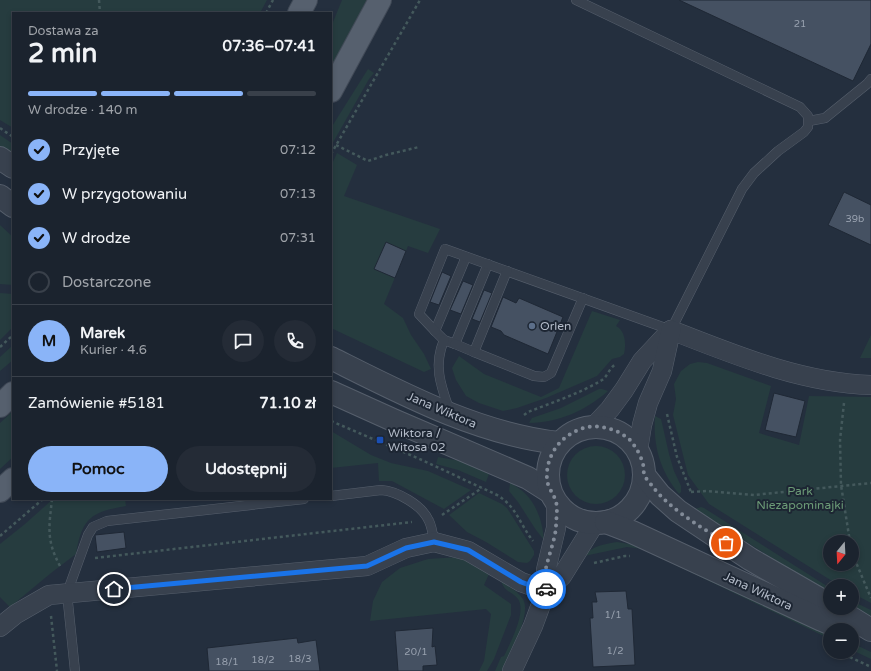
<!DOCTYPE html>
<html lang="pl">
<head>
<meta charset="utf-8">
<style>
	:root { --surface:#1b232e; --page:#242b36; --text:#f1f3f6; --muted:#a0a4aa; --line:#39404a; --accent:#8ab4f8 }
	body { margin:0; font-family:"Varela Round",sans-serif; background:var(--page); color:var(--text); height:100vh; display:flex; flex-direction:column; font-size:15px; white-space:nowrap }
	* { box-sizing:border-box; margin:0 }
	p { font-size:13px; color:var(--muted) }
	.icon { flex:none; width:22px; height:22px; fill:none; stroke:currentColor; stroke-width:2; stroke-linecap:round; stroke-linejoin:round }
	.map { position:relative; flex:1; overflow:hidden }
	.sheet { position:absolute; left:12px; top:12px; width:320px; height:488px; display:flex; flex-direction:column; background:var(--surface); border-radius:0px; box-shadow:0 2px 6px #0003,0 0 0 1px var(--line) }
	.sheet>* { flex:none }
	.needle { width:26px; rotate:198deg }
	.controls { position:absolute; left:823px; top:535px; display:grid; gap:8px }
	.controls a { display:grid; place-items:center; width:36px; height:36px; border-radius:50%; background:var(--surface); box-shadow:0 2px 6px #0003,0 0 0 1px var(--line); font-size:20px }
	.pin { position:absolute; display:grid; place-items:center; width:34px; height:34px; color:#fff; margin:-17px; border:2px solid #fff; border-radius:50%; box-shadow:0 1px 4px #0007 }
	.courier { position:absolute; display:grid; place-items:center; width:40px; height:40px; margin:-20px; border:3px solid #1a73e8; border-radius:50%; background:#fff; color:#222; box-shadow:0 1px 5px #0007 }
	.headline em { font-style:normal; font-weight:700 }
	.headline div { display:flex; flex-direction:column-reverse }
	.headline { display:flex; align-items:center; justify-content:space-between; height:68px; padding:0 16px }
	h1 { font-size:26px; font-weight:700; line-height:30px }
	.bar { display:grid; grid-template-columns:repeat(4,1fr); gap:6px 4px; align-content:center; height:48px; padding:0 16px }
	.bar i { height:5px; border-radius:3px; background:var(--line) }
	.bar .current { background:var(--accent) }
	.bar p { grid-column:span 4 }
	.line { display:flex; align-items:center; gap:10px; padding:0 16px; border-top:1px solid var(--line) }
	.line div { flex:1 }
	.round { display:grid; place-items:center; flex:none; width:42px; height:42px; border-radius:21px; background:var(--page) }
	ol { padding:0 16px; list-style:none }
	li { display:flex; align-items:center; gap:12px; height:44px }
	li p { margin-inline-start:auto }
	li .icon { padding:4px; border-radius:50%; background:var(--accent); color:#111; stroke-width:4 }
	li:last-child { color:var(--muted) }
	li i { width:22px; height:22px; border:2px solid var(--line); border-radius:50% }
	.primary-button { display:flex; gap:8px; margin-top:auto; padding:8px 16px }
	.primary-button a { flex:1; height:46px; border-radius:24px; background:var(--accent); color:#111; font-size:16px; font-weight:700; line-height:46px; text-align:center }
	.primary-button a+a { background:var(--page); color:var(--text) }
	.map>svg:first-child { display:block }
	.green { fill:#263c3f; fill-rule:evenodd }
	.building { fill:#455162; stroke:#1f2835 }
	.lines { fill:none; stroke-linecap:round; stroke-linejoin:round }
	.service-casing { stroke:#565f6c; stroke-width:10 }
	.minor-casing { stroke:#565f6c; stroke-width:20 }
	.tertiary-casing { stroke:#565f6c; stroke-width:24 }
	.primary-casing { stroke:#414a57; stroke-width:24 }
	.path { stroke:#44595c; stroke-width:2.5; stroke-dasharray:3 3; stroke-linecap:butt }
	.service { stroke:#38414e; stroke-width:9 }
	.minor { stroke:#38414e; stroke-width:19 }
	.tertiary { stroke:#38414e; stroke-width:22 }
	.primary { stroke:#56606e; stroke-width:22 }
	.done { stroke:#828b98; stroke-width:4; stroke-dasharray:0 7.2 }
	.route { stroke:#1a73e8; stroke-width:5 }
	.service-dot { fill:#5c6f8a; stroke:#1d2633; stroke-width:1.5 }
	.transit-dot { fill:#1a4fb4; stroke:#1d2633; stroke-width:1.5 }
	.labels { text-anchor:middle; stroke-width:4; stroke-linejoin:round; paint-order:stroke }
	.number-label { font-size:10px; fill:#98a1af }
	.poi-label { font-size:12px; fill:#b4bcc9; stroke:#1d2633; text-anchor:start }
	.street-label { font-size:12px; fill:#b4bcc9; stroke:#1d2633 }
	.park-label { font-size:12px; fill:#6b9a76; stroke:#1d2633 }
</style>
</head>
<body>
<div class="map">
<svg width="871" height="671" viewBox="0 0 871 671">
	<rect width="100%" height="100%" fill="#242f3e"/>
	<g class="green">
		<polygon points="0,0 267,0 260,13 13,13 13,128 0,120"/>
		<polygon points="342,0 367,0 331,68 331,27"/>
		<polygon points="368,69 374,73 369,79 331,146 331,128"/>
		<polygon points="0,135 13,144 13,157 0,149"/>
		<polygon points="337,153 357,165 344,196 440,229 428,253 408,246 384,304 403,318 411,335 424,354 431,369 424,372 331,328 331,166"/>
		<polygon points="0,225 13,237 13,285 0,284"/>
		<polygon points="0,293 13,294 13,327 0,340"/>
		<path d="M592,311L620,320L616,326C626,331 626,345 624,354L620,357L612,359L597,376L546,398L517,408L503,411L479,403L466,396L456,380L452,368L459,356L484,374L541,397L559,388Z"/>
		<polygon points="871,335 871,358 860,358"/>
		<polygon points="13,345 13,360 0,371 0,357"/>
		<path d="M698,362L707,363L771,386L759,433L799,445L809,396L871,397V603L852,593V586H840L709,504L688,475L673,415L676,399L674,384L681,371L690,364ZM830,542H852V564H830Z"/>
		<path d="M599,389H602L608,391C585,411 560,422 529,423L532,418L561,408Z"/>
		<polygon points="13,411 13,457 0,469 0,423"/>
		<path d="M655,416L661,419L662,423L669,454L674,471L681,486V492L679,494C660,470 653,446 655,416Z"/>
		<polygon points="331,431 371,455 391,463 428,471 471,490 444,509 392,481 379,481 378,463 331,468"/>
		<circle cx="596" cy="475" r="29"/>
		<polygon points="438,457 461,461 489,474 486,482 458,470 436,464"/>
		<path d="M510,483C533,494 542,516 544,540L536,530L518,502L509,491Z"/>
		<polygon points="479,493 502,504 507,508 534,551 534,555 530,561 527,563 518,562 486,542 467,532 449,515"/>
		<path d="M53,499H125L126,506C91,512 82,518 76,554L51,573L10,607L0,597V544L25,524Z"/>
		<polygon points="701,507 704,508 830,588 830,595 695,509"/>
		<path d="M617,542L635,545L643,549L627,547L584,556C592,546 604,544 617,542Z"/>
		<polygon points="665,556 830,632 830,639 663,559"/>
		<polygon points="459,557 489,574 484,585 511,604 511,615 494,659 487,671 479,671 484,661 491,614 486,609 370,621 373,601 382,582 400,568 428,559"/>
		<path d="M501,581C508,586 518,591 523,599C532,615 509,655 502,671H495L501,657L504,656C510,643 527,612 518,599C512,591 505,593 501,581Z"/>
		<polygon points="852,601 871,610 871,620 852,608"/>
		<polygon points="852,643 871,652 871,659 852,650"/>
	</g>
	<g class="building">
		<polygon points="679,0 871,0 871,44 853,81"/>
		<polygon points="844,192 871,205 871,245 828,225"/>
		<polygon points="386,242 406,251 395,278 374,269"/>
		<polygon points="442,272 451,276 439,305 430,302"/>
		<polygon points="463,281 473,285 461,314 450,310"/>
		<polygon points="484,290 492,293 480,322 472,319"/>
		<polygon points="503,297 516,303 519,298 563,317 548,354 504,335 501,331 491,327"/>
		<polygon points="774,393 805,401 796,437 765,430"/>
		<polygon points="124,532 126,548 97,552 95,535"/>
		<polygon points="626,591 628,609 632,609 635,665 593,667 590,618 593,618 592,602 597,602 595,592"/>
		<polygon points="433,628 432,647 435,646 437,665 423,666 423,671 398,671 395,631"/>
		<polygon points="297,638 298,643 316,640 320,671 209,671 207,648"/>
	</g>
	<g class="lines">
		<g class="service-casing">
			<g id="service">
				<polyline points="809,121 825,118 867,84 871,79"/>
				<polyline points="466,257 435,331 444,340 455,344 488,264"/>
				<polyline points="435,331 419,314 445,249 671,330 742,189 754,173 778,151 804,132 808,127 808,116 800,107 576,0"/>
				<path d="M444,340C433,366 441,386 450,412"/>
				<polyline points="455,344 474,352 507,271"/>
				<polyline points="474,352 534,376 544,377 551,373 583,298"/>
				<path d="M331,496L381,490C397,491 422,505 429,521C432,527 433,535 434,542"/>
				<polyline points="75,671 67,593 88,535 93,527 107,521 304,499"/>
			</g>
		</g>
		<g class="minor-casing">
			<g id="minor">
				<path d="M671,330C735,355 802,383 871,385"/>
				<polyline points="594,426 610,409 624,390 642,361 670,331"/>
				<polyline points="638,450 642,425 648,403 662,371 671,330"/>
				<polyline points="546,591 562,576 595,523"/>
				<polyline points="0,627 16,614 49,595 367,566 406,548 434,542 468,551 521,582 546,591"/>
				<polyline points="512,671 533,626 546,591 546,570 556,528 556,502"/>
			</g>
		</g>
		<g class="tertiary-casing">
			<g id="tertiary">
				<polyline points="0,158 13,167"/>
				<polyline points="0,196 13,206"/>
				<path d="M331,358C403,394 478,434 559,443"/>
				<polyline points="331,392 393,420 528,478 550,492"/>
				<circle cx="596" cy="475" r="48"/>
				<polyline points="644,475 660,495 678,511 750,559 830,605"/>
				<polyline points="606,522 632,532 822,620 845,630"/>
				<polyline points="835,608 871,630"/>
			</g>
		</g>
		<g class="primary-casing">
			<g id="primary">
				<polyline points="299,13 306,0"/>
				<polyline points="331,91 380,0"/>
				<polyline points="0,406 13,393"/>
				<polyline points="0,491 13,479"/>
			</g>
		</g>
		<g class="path">
			<polyline points="99,0 100,13"/>
			<polyline points="266,13 273,0"/>
			<polyline points="0,128 13,137"/>
			<polyline points="336,145 368,161 386,155 419,147"/>
			<polyline points="331,154 420,0"/>
			<polyline points="0,347 13,335"/>
			<polyline points="844,403 840,440 841,485 850,542"/>
			<polyline points="667,414 677,457 691,492"/>
			<path d="M524,415L528,412C551,403 581,393 602,380C608,376 609,368 616,364"/>
			<path d="M331,421L422,460L497,495C517,507 519,523 533,541"/>
			<polyline points="691,492 707,491 754,495 871,483"/>
			<path d="M52,499C49,527 46,540 60,566"/>
			<polyline points="442,515 482,488"/>
			<polyline points="0,536 43,499"/>
			<polyline points="852,553 871,598"/>
			<polyline points="95,558 412,522"/>
			<polyline points="594,563 625,556 630,556"/>
			<polyline points="51,616 57,671"/>
			<polyline points="839,652 871,667"/>
		</g>
		<use href="#service" class="service"/>
		<use href="#minor" class="minor"/>
		<use href="#tertiary" class="tertiary"/>
		<use href="#primary" class="primary"/>
	</g>
	<g class="lines">
		<path class="done" d="M546,589C546,582 545,575 546,568C549,554 555,540 556,527C556,519 558,509 556,502C554,494 548,488 547,480C545,454 563,432 588,427C603,425 619,430 630,440C636,447 641,456 643,464C644,468 643,473 645,476C646,479 650,483 652,486C672,511 700,526 726,543"/>
		<polyline class="route" points="114,589 367,566 406,548 434,542 468,550 521,582 546,591 546,589"/>
	</g>
	<circle class="service-dot" cx="532" cy="326" r="4"/>
	<rect class="transit-dot" x="376" y="436" width="8" height="8" rx="2"/>
	<g class="labels">
		<g class="number-label">
			<text x="800" y="27">21</text>
			<text x="855" y="222">39b</text>
			<text x="613" y="618">1/1</text>
			<text x="615" y="654">1/2</text>
			<text x="416" y="655">20/1</text>
			<text x="300" y="662">18/3</text>
			<text x="263" y="663">18/2</text>
			<text x="227" y="665">18/1</text>
		</g>
		<g class="poi-label">
			<text x="540" y="330">Orlen</text>
			<text x="388" y="437">Wiktora /<tspan x="388" dy="14">Witosa 02</tspan></text>
		</g>
		<g class="street-label">
			<text transform="translate(442 410) rotate(23)" y="4">Jana Wiktora</text>
			<text transform="translate(758 591) rotate(25)" y="4">Jana Wiktora</text>
		</g>
		<g class="park-label">
			<text x="800" y="495">Park<tspan x="800" dy="14">Niezapominajki</tspan></text>
		</g>
	</g>
</svg>
<div class="controls">
<a><svg class="needle" viewBox="-14 -14 28 28"><path d="M0-13l5 13h-10z" fill="#e53935"/><path d="M0 13l5-13h-10z" fill="#a0a4aa"/></svg></a>
<a>+</a>
<a>−</a>
</div>
<div class="pin" style="left:726px;top:543px;background:#ea580c"><svg class="icon" aria-label="bag" viewBox="0 0 24 24"><path d="M5 8h14l-1 12H6zM9 8a3 3 0 0 1 6 0"/></svg></div>
<div class="pin" style="left:114px;top:589px;background:#1f2937"><svg class="icon" aria-label="home" viewBox="0 0 24 24"><path d="M3 11l9-7 9 7M6 9v11h12V9"/></svg></div>
<div class="courier" style="left:546px;top:589px"><svg class="icon" aria-label="car" viewBox="0 0 24 24"><path d="M5 17H2v-5l4-1 3-4h7l3 4 3 1v5h-3M9 17h6M6 11h13"/><circle cx="7" cy="17" r="2"/><circle cx="17" cy="17" r="2"/></svg></div>
<section class="sheet">
<div class="headline"><div><h1>2 min</h1><p>Dostawa za</p></div><em>07:36–07:41</em></div>
<div class="bar"><i class="current"></i><i class="current"></i><i class="current"></i><i></i><p>W drodze · 140 m</p></div>
<ol>
<li><svg class="icon" aria-label="check" viewBox="0 0 24 24"><path d="M5 12l5 5 9-10"/></svg>Przyjęte<p>07:12</p></li>
<li><svg class="icon" aria-label="check" viewBox="0 0 24 24"><path d="M5 12l5 5 9-10"/></svg>W przygotowaniu<p>07:13</p></li>
<li><svg class="icon" aria-label="check" viewBox="0 0 24 24"><path d="M5 12l5 5 9-10"/></svg>W drodze<p>07:31</p></li>
<li><i></i>Dostarczone</li>
</ol>
<div class="line" style="height:72px"><b class="round" style="background:var(--accent);color:#111">M</b><div><b>Marek</b><p>Kurier · 4.6</p></div><a class="round"><svg class="icon" aria-label="chat" viewBox="0 0 24 24"><path d="M4 5h16v11H9l-5 4z"/></svg></a><a class="round"><svg class="icon" aria-label="phone" viewBox="0 0 24 24"><path d="M5 4h4l2 5-3 2q2 4 5 5l2-3 5 2v4C11 20 4 13 5 4z"/></svg></a></div>
<div class="line" style="height:52px"><div>Zamówienie #5181</div><b>71.10 zł</b></div>
<div class="primary-button"><a>Pomoc</a><a>Udostępnij</a></div>
</section>
</div>
</body>
</html>
